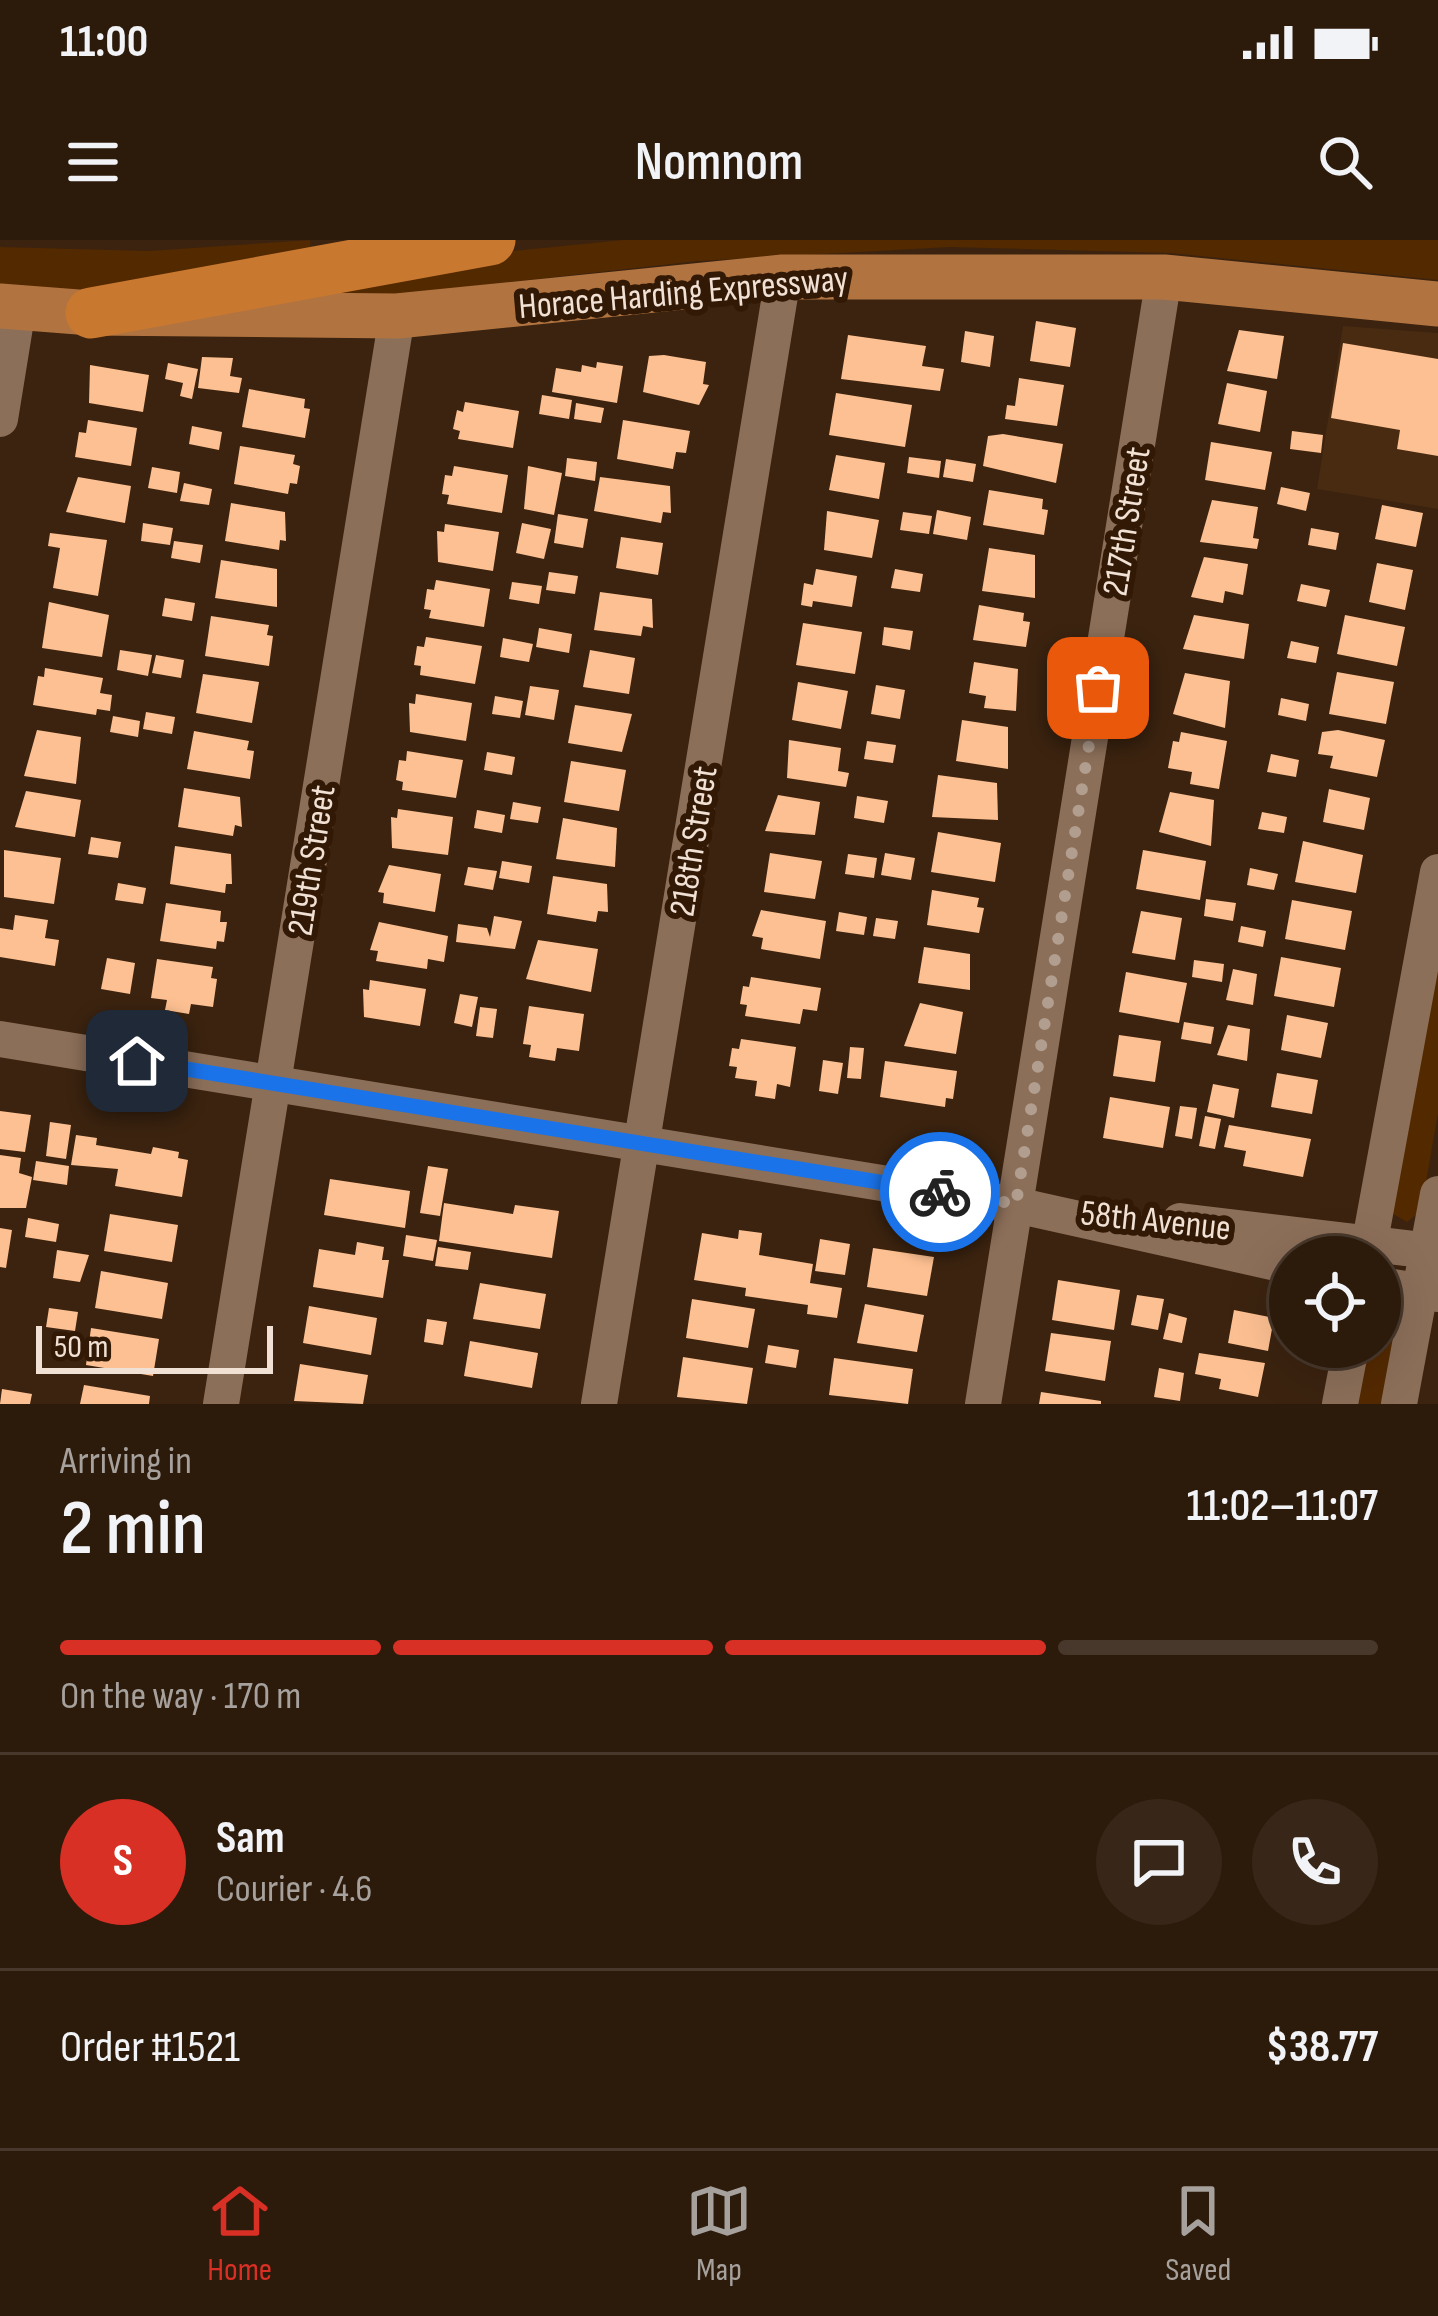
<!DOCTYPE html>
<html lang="en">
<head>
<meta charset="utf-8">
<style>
	:root { --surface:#2c1a0b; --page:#382719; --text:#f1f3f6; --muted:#a6a19d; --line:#48382c; --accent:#d93025 }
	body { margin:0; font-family:"Sofia Sans Condensed",sans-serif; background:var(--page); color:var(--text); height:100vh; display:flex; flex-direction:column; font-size:45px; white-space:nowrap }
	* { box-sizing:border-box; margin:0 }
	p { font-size:39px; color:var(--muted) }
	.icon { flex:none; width:66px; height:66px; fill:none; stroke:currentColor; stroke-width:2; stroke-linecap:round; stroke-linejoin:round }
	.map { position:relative; height:1164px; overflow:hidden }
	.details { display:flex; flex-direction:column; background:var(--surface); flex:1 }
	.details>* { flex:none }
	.fabs { position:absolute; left:1269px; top:996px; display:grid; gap:24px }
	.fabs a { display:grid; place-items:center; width:132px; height:132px; border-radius:50%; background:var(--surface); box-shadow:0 12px 48px #0002,0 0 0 3px var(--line); font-size:60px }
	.scale { position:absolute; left:36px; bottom:30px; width:237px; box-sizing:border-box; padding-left:12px; border:6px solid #f1e0d4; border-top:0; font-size:33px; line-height:42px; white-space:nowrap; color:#f1e0d4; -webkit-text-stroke:9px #311905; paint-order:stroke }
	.pin { position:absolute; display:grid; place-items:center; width:102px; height:102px; color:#fff; margin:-51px; border-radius:24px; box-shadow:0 6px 18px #0006 }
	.courier { position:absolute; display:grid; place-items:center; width:120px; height:120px; margin:-60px; border:9px solid #1a73e8; border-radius:50%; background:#fff; color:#222; box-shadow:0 3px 15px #0007 }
	.summary em { font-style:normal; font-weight:600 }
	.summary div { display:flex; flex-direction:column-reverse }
	.summary { display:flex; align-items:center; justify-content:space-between; height:204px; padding:0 60px }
	h1 { font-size:78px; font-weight:600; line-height:90px }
	.bar { display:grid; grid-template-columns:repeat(4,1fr); gap:18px 12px; align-content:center; height:144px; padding:0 60px }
	.bar i { height:15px; border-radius:9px; background:var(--line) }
	.bar .on { background:var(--accent) }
	.bar p { grid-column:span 4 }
	.line { display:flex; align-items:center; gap:30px; padding:0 60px; border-top:3px solid var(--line) }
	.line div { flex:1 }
	.round { display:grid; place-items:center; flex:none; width:126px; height:126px; border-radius:63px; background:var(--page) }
	.status { display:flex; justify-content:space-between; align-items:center; height:84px; padding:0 60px; background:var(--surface); direction:ltr }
	.status svg { height:33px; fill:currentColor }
	header { display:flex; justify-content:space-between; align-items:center; height:156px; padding:0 60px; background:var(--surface); font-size:54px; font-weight:600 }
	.tab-bar { display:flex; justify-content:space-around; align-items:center; height:168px; border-top:3px solid var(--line); background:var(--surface); font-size:33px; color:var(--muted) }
	.tab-bar a { display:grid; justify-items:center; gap:6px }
	.tab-bar .on { color:var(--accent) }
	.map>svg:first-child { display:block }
	.built { fill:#492b11 }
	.green { fill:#532900 }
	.building { fill:#fdc092 }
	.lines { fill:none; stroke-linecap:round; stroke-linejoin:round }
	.minor { stroke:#8c6f59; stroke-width:36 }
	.major { stroke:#b17440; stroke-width:45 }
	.highway { stroke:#c97830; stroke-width:51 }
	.done { stroke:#b19e8f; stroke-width:12; stroke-dasharray:0 21.6 }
	.route { stroke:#1a73e8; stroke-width:15 }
	.labels { text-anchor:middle; stroke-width:12; stroke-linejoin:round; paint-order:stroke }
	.street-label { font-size:36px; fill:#f1e0d4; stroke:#311905 }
</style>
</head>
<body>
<div class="status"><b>11:00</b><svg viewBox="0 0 49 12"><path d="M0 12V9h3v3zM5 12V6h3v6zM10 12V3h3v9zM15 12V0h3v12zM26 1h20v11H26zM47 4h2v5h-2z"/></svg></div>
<header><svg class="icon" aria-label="menu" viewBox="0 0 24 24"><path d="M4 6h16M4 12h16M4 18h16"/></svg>Nomnom<svg class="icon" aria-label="search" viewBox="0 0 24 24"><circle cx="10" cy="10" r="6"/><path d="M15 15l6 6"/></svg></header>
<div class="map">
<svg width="1438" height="1164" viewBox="0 0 1438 1164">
	<rect width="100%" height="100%" fill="#3b230f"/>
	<polygon class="built" points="1343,86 1438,93 1438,269 1317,249"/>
	<g class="green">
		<polygon points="310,0 311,13 86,52 0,47 0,7 149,11"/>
		<polygon points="623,0 1438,0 1438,40 1170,13 949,7 698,21 376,57 318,55 323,40 513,11"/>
		<polygon points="1438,688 1438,873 1421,971 1407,982 1388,971"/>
		<polygon points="1380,1074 1395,1080 1399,1091 1385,1164 1350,1164 1361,1107 1380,1107"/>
	</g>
	<g class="building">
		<polygon points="1036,81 1076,88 1070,127 1030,121"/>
		<polygon points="1239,90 1284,96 1277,139 1227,131"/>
		<polygon points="965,91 994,96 990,127 961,122"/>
		<polygon points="848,95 926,106 922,126 944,129 940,151 841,139"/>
		<polygon points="1343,103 1438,119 1438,216 1397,209 1400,190 1331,178"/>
		<polygon points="664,115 706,122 703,144 709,145 699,165 643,152 649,116"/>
		<polygon points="202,117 233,118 230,136 242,138 239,153 198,148"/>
		<polygon points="597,122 623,126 617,163 552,152 556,128 581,132 582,125 596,128"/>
		<polygon points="168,123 198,129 192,159 180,156 183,143 165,139"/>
		<polygon points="90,125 149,135 143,172 89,163"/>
		<polygon points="1019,138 1064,145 1057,186 1005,179 1007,165 1015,166"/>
		<polygon points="1227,143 1267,151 1260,192 1218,184"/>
		<polygon points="249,149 305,159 304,168 310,169 305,198 242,187"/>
		<polygon points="836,153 912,165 905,207 829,195"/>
		<polygon points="542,155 572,160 569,179 539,174"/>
		<polygon points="465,162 519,171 513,208 458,199 460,191 453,189 457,170 463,172"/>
		<polygon points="576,163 604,168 601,183 574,179"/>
		<polygon points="88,180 137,188 131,226 75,217 79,192 86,193"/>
		<polygon points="623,180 690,191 686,213 676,212 673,229 617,219"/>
		<polygon points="192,186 222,192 219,210 189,204"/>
		<polygon points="1292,191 1323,195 1321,213 1290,209"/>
		<polygon points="1003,194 1063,204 1056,243 983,226 988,196"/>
		<polygon points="1211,202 1272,212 1265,250 1205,240"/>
		<polygon points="240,206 295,215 293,224 300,226 297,244 290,243 288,254 234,244"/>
		<polygon points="836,215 885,223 879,259 829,250"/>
		<polygon points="909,217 941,221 939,238 907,233"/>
		<polygon points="567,218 597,222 595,241 565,236"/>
		<polygon points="946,219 976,224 973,242 943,237"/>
		<polygon points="454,226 508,235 502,273 447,264 449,255 442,254 445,235 452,236"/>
		<polygon points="528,226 562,233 554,275 524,269"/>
		<polygon points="152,227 180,232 177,253 148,248"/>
		<polygon points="78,237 131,246 125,283 66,272"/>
		<polygon points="600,237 670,246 671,273 663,272 661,283 594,271"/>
		<polygon points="184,243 212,249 209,265 180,261"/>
		<polygon points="1281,247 1310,253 1306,271 1277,264"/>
		<polygon points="989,250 1043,259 1042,269 1048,270 1044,295 983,285"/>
		<polygon points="1212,260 1258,267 1253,298 1259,299 1257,309 1200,302"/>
		<polygon points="231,263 285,272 286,301 280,300 279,310 225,301"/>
		<polygon points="1382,265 1423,273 1416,307 1375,299"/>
		<polygon points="937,270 971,277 967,300 933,294"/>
		<polygon points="827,271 879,280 872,318 824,310"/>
		<polygon points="903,272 932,276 929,294 900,290"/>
		<polygon points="558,274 588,279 583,308 554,303"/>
		<polygon points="143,283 173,288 170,305 141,301"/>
		<polygon points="522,283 551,289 544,319 516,313"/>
		<polygon points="445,284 499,292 493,331 438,322 437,291 444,292"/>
		<polygon points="1311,288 1339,293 1336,310 1308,305"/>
		<polygon points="50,293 107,300 98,356 53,348 60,308 48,306"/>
		<polygon points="621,297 663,303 658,335 616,328"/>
		<polygon points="174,301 203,305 200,323 171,318"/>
		<polygon points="989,308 1035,315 1035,358 982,351"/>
		<polygon points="1204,317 1248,324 1243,355 1225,351 1223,363 1191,357"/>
		<polygon points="221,320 277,329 277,367 215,358"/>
		<polygon points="1377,323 1413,330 1405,370 1369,362"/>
		<polygon points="816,329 857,336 852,367 813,361 812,367 801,365 804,343 813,345"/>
		<polygon points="895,329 923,334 920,352 891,348"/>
		<polygon points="549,332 578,336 575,354 546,350"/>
		<polygon points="436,340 490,349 484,387 429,378 431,370 424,369 427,349 434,350"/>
		<polygon points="512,342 542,346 539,364 509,359"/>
		<polygon points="1301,344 1330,350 1326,367 1297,361"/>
		<polygon points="600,352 652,359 653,388 643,386 641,396 594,390"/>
		<polygon points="165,358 195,363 192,381 162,376"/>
		<polygon points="49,362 109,375 102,417 42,408"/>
		<polygon points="979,365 1024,373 1023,381 1030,382 1026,407 973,400"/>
		<polygon points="1194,375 1249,384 1244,419 1183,409"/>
		<polygon points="1345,375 1405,387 1397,426 1337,414"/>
		<polygon points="211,376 269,385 267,395 273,396 269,426 205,416"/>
		<polygon points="803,383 862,392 855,434 796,425"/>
		<polygon points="884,387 913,391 910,410 882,405"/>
		<polygon points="539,388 572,394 569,413 536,407"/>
		<polygon points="426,397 482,406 475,444 420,435 421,426 414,425 417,406 424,407"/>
		<polygon points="503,398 533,404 529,422 500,417"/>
		<polygon points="1291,401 1319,407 1316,423 1287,418"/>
		<polygon points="120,410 152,415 148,436 117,430"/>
		<polygon points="590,410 635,418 629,454 583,447"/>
		<polygon points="156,415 184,420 181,438 152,433"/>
		<polygon points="974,422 1018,429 1016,471 984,468 986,456 969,453"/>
		<polygon points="45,428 103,438 100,453 112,455 110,471 97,469 96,475 33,465 38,436 44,437"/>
		<polygon points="1337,432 1394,442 1386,484 1329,474"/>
		<polygon points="1185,433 1230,441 1225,488 1173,474"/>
		<polygon points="203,434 259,442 252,483 196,473"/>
		<polygon points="798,442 848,451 841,489 792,480"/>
		<polygon points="876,445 905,450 900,479 871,474"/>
		<polygon points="530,446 559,450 554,480 525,475"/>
		<polygon points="416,454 472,463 466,501 410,492 409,463 415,464"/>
		<polygon points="495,456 523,461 520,478 492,474"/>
		<polygon points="1281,458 1309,464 1306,481 1278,475"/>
		<polygon points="575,465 632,474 622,512 568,503"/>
		<polygon points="146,472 175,477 172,494 143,489"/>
		<polygon points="113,476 140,481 138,497 110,492"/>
		<polygon points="962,480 1008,487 1008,529 956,521"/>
		<polygon points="37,490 81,497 76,544 24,536"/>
		<polygon points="1338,490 1385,500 1377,537 1330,528 1333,516 1318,514 1322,492"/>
		<polygon points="194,491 249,501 247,510 254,511 250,539 187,529"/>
		<polygon points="1181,492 1227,501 1219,549 1190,544 1192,532 1168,528 1173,501 1179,502"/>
		<polygon points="789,500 841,508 838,531 849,533 846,547 787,538"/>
		<polygon points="867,501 896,505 893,523 864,519"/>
		<polygon points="407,511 463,520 456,558 402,550 403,542 396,540 399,520 406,521"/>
		<polygon points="487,512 515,517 512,535 484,530"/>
		<polygon points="1271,514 1299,520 1296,537 1267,532"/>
		<polygon points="571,521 626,530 619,571 564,562"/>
		<polygon points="938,535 997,543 998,580 932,577"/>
		<polygon points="184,548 240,557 242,587 235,585 233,596 178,587"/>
		<polygon points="1329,549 1370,558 1364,590 1323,582"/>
		<polygon points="26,551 81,560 75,597 15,587"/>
		<polygon points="1170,552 1214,560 1211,606 1159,592"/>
		<polygon points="778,555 820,562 815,595 765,591"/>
		<polygon points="857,556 888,561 884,583 854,578"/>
		<polygon points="513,562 541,567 538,583 510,579"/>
		<polygon points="398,569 453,577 448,615 392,608 391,577 397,578"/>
		<polygon points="477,570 505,575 502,593 474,588"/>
		<polygon points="1262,572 1287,577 1284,593 1258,589"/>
		<polygon points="563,578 617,588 615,627 556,619"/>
		<polygon points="938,592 1001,603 995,642 931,632"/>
		<polygon points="91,597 121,602 118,618 88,614"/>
		<polygon points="1303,601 1363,615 1356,653 1295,642"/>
		<polygon points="175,606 231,614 232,644 226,644 225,653 170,644"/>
		<polygon points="4,610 61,618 54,664 4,657"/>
		<polygon points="1143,610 1206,621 1200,660 1136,649"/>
		<polygon points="770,613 822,621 815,659 764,652"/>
		<polygon points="885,613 915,618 911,640 881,635"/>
		<polygon points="848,614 877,618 874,638 845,634"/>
		<polygon points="502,621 532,626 529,643 499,638"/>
		<polygon points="389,625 441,634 435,672 383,663 384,653 378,652"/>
		<polygon points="468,627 497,631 493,650 464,645"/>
		<polygon points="1250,628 1278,634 1274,650 1247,645"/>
		<polygon points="553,636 607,644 608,672 598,671 596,682 547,674"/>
		<polygon points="118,643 146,648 143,664 115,660"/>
		<polygon points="932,650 979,658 977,667 984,668 979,693 927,685"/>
		<polygon points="1206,659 1236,663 1233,681 1204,676"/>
		<polygon points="1292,660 1352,671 1345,710 1285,699"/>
		<polygon points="166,663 221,671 220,682 227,682 224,702 217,701 216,709 160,701"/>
		<polygon points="761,670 826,681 820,719 761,709 763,698 752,696"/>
		<polygon points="1141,671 1182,678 1175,720 1132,713"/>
		<polygon points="839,672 867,677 864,695 836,691"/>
		<polygon points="15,675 48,680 45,698 59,700 55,726 0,717 0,688 13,690"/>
		<polygon points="494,676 522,681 515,709 456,702 458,684 487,688 490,697"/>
		<polygon points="876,678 898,681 895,699 873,696"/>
		<polygon points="379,682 448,696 444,722 428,719 427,729 376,721 378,711 370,710"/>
		<polygon points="1241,686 1266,691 1263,707 1238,702"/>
		<polygon points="538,700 598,709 591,752 526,739"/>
		<polygon points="924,707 970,714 970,750 918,743"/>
		<polygon points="1281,717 1341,728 1334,767 1274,756"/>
		<polygon points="107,718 135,723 130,754 101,749"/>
		<polygon points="157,719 213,727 211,738 217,739 213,767 191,764 189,774 165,770 167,760 151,758"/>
		<polygon points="1194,720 1224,724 1222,742 1192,737"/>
		<polygon points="1233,729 1257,734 1253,765 1226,760"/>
		<polygon points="1126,732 1187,743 1179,783 1119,772"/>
		<polygon points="751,737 821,748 817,771 803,769 800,784 745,776 747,765 740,764 743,746 749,747"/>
		<polygon points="370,740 426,749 420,786 364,777 363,749 369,750"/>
		<polygon points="460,754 478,757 472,787 454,783"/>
		<polygon points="920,763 963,772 956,814 904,806"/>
		<polygon points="529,766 584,774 579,811 557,808 555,821 529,817 531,805 523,804"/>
		<polygon points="480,767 497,769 493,798 476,796"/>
		<polygon points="1287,775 1328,783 1321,818 1281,810"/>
		<polygon points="1184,782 1214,787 1211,804 1181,799"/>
		<polygon points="1228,785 1250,789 1247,821 1217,815"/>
		<polygon points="1119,795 1161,801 1155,842 1113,836"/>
		<polygon points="741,799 796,807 790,847 777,844 775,859 755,856 757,841 735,838 737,827 729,826 732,808 739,809"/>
		<polygon points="850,807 864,808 861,839 847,838"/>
		<polygon points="823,820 843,823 838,854 819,851"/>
		<polygon points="885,821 957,831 953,859 946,858 945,867 880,857"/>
		<polygon points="1277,833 1318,840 1312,874 1271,867"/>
		<polygon points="1213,844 1239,849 1234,878 1207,872"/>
		<polygon points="1110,857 1170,867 1163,908 1103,898"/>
		<polygon points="1180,866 1197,868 1192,899 1175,896"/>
		<polygon points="0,871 31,875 25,912 0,909"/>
		<polygon points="1205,876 1221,879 1215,909 1199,906"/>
		<polygon points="50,882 71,885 66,919 46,916"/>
		<polygon points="1229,885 1311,899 1303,937 1243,926 1246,911 1224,907"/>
		<polygon points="76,895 97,898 96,905 151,914 153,907 179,912 178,918 188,920 182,957 115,946 118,929 71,925"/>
		<polygon points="0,915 21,918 19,933 32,937 26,968 0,968"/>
		<polygon points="36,921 69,926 67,945 33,940"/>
		<polygon points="428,926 448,929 440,976 420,973"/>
		<polygon points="330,939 410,951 405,988 324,975"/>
		<polygon points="444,963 513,974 515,965 559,971 552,1018 439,1001"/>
		<polygon points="110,974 178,985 172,1022 104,1011"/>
		<polygon points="28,978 59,984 56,1002 25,997"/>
		<polygon points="0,988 12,990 6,1028 0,1027"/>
		<polygon points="739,990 762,993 759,1015 813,1024 810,1043 842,1048 837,1078 807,1074 808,1065 745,1056 746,1048 694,1040 702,993 738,999"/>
		<polygon points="406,995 437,1000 433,1021 403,1016"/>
		<polygon points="820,999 850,1004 845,1035 815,1031"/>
		<polygon points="357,1002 384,1007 382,1020 389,1020 383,1058 313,1047 319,1009 355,1015"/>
		<polygon points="438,1007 471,1012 468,1030 435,1026"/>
		<polygon points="873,1008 934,1017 927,1056 867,1047"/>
		<polygon points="57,1010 89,1015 80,1042 53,1038"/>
		<polygon points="101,1031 168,1043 162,1079 95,1068"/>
		<polygon points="1058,1040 1120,1050 1114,1090 1052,1080"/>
		<polygon points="480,1043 546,1054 540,1089 473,1079"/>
		<polygon points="1137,1055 1164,1059 1158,1090 1131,1085"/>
		<polygon points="692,1059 755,1069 748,1108 686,1098"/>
		<polygon points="865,1064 924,1075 917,1112 857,1103"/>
		<polygon points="309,1066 377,1078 371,1115 303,1103"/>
		<polygon points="49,1068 78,1072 75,1091 46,1087"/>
		<polygon points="1234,1070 1274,1078 1268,1111 1228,1103"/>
		<polygon points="1169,1073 1187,1078 1182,1103 1163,1099"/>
		<polygon points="427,1079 447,1082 443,1105 424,1102"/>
		<polygon points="91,1088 159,1099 153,1136 86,1125"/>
		<polygon points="1051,1093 1111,1101 1105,1141 1045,1131"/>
		<polygon points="470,1101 538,1113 532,1148 464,1136"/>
		<polygon points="768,1105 799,1110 796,1128 765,1123"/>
		<polygon points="1199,1113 1265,1123 1258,1157 1219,1149 1221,1139 1195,1134"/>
		<polygon points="683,1117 753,1128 747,1164 677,1157"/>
		<polygon points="834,1118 913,1129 908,1164 829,1155"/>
		<polygon points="300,1124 368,1135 363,1164 294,1161"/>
		<polygon points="1159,1128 1184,1133 1180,1161 1154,1157"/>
		<polygon points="84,1145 150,1156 149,1164 80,1164"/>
		<polygon points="2,1149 32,1154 30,1164 0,1164"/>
		<polygon points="1041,1152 1101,1161 1101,1164 1039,1164"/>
	</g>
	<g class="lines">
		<g class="minor">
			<polyline points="0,179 18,68"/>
			<polyline points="0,799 1016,965 1290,1026"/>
			<polyline points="1180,981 1438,1012"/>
			<polyline points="1367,1017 1438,632"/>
			<polyline points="1380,1045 1438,1054"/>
			<polyline points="221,1164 397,76"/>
			<polyline points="599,1164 783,37"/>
			<polyline points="983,1164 1164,37"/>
			<polyline points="1340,1164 1351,1107"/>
			<polyline points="1399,1164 1438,954"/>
		</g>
		<polyline class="major" points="0,66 91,73 397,76 783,37 1164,37 1438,64"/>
		<polyline class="highway" points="91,73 490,0"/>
	</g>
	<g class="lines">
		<polyline class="done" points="940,952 1016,964 1098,448"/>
		<polyline class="route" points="137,821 940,952"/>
	</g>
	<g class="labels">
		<g class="street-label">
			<text transform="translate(683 51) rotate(-5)" y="13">Horace Harding Expressway</text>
			<text transform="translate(1125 281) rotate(-81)" y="13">217th Street</text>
			<text transform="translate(692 601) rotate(-81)" y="13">218th Street</text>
			<text transform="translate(310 620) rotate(-81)" y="13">219th Street</text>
			<text transform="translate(1156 979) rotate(6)" y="13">58th Avenue</text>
		</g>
	</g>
</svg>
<div class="fabs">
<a><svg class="icon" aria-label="locate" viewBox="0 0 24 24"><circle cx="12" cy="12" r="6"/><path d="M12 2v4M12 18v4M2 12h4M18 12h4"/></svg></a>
</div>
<div class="scale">50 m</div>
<div class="pin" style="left:1098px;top:448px;background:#ea580c"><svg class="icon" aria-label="bag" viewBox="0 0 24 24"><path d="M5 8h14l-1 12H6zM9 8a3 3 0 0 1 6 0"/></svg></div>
<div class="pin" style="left:137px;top:821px;background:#1f2937"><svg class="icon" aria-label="home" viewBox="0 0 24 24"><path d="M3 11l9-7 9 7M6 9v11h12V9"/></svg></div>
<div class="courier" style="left:940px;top:952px"><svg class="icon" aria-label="bike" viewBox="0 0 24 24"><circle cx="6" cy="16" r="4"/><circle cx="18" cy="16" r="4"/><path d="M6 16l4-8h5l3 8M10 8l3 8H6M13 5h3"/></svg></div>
</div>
<section class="details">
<div class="summary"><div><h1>2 min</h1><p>Arriving in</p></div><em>11:02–11:07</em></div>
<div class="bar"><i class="on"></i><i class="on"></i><i class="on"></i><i></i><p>On the way · 170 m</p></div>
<div class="line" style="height:216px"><b class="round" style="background:var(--accent);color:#fff">S</b><div><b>Sam</b><p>Courier · 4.6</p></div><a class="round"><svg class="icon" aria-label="chat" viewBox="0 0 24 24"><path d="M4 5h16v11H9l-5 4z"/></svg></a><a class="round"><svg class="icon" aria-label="phone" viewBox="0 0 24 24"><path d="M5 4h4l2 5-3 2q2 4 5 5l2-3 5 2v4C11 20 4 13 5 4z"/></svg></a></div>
<div class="line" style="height:156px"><div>Order #1521</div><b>$38.77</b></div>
</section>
<nav class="tab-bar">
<a class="on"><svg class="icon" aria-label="home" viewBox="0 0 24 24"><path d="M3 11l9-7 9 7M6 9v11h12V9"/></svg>Home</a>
<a><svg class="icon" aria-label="map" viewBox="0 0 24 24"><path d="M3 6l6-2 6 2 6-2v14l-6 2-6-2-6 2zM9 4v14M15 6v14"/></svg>Map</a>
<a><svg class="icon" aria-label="saved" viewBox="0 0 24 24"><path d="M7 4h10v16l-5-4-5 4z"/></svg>Saved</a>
</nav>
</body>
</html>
